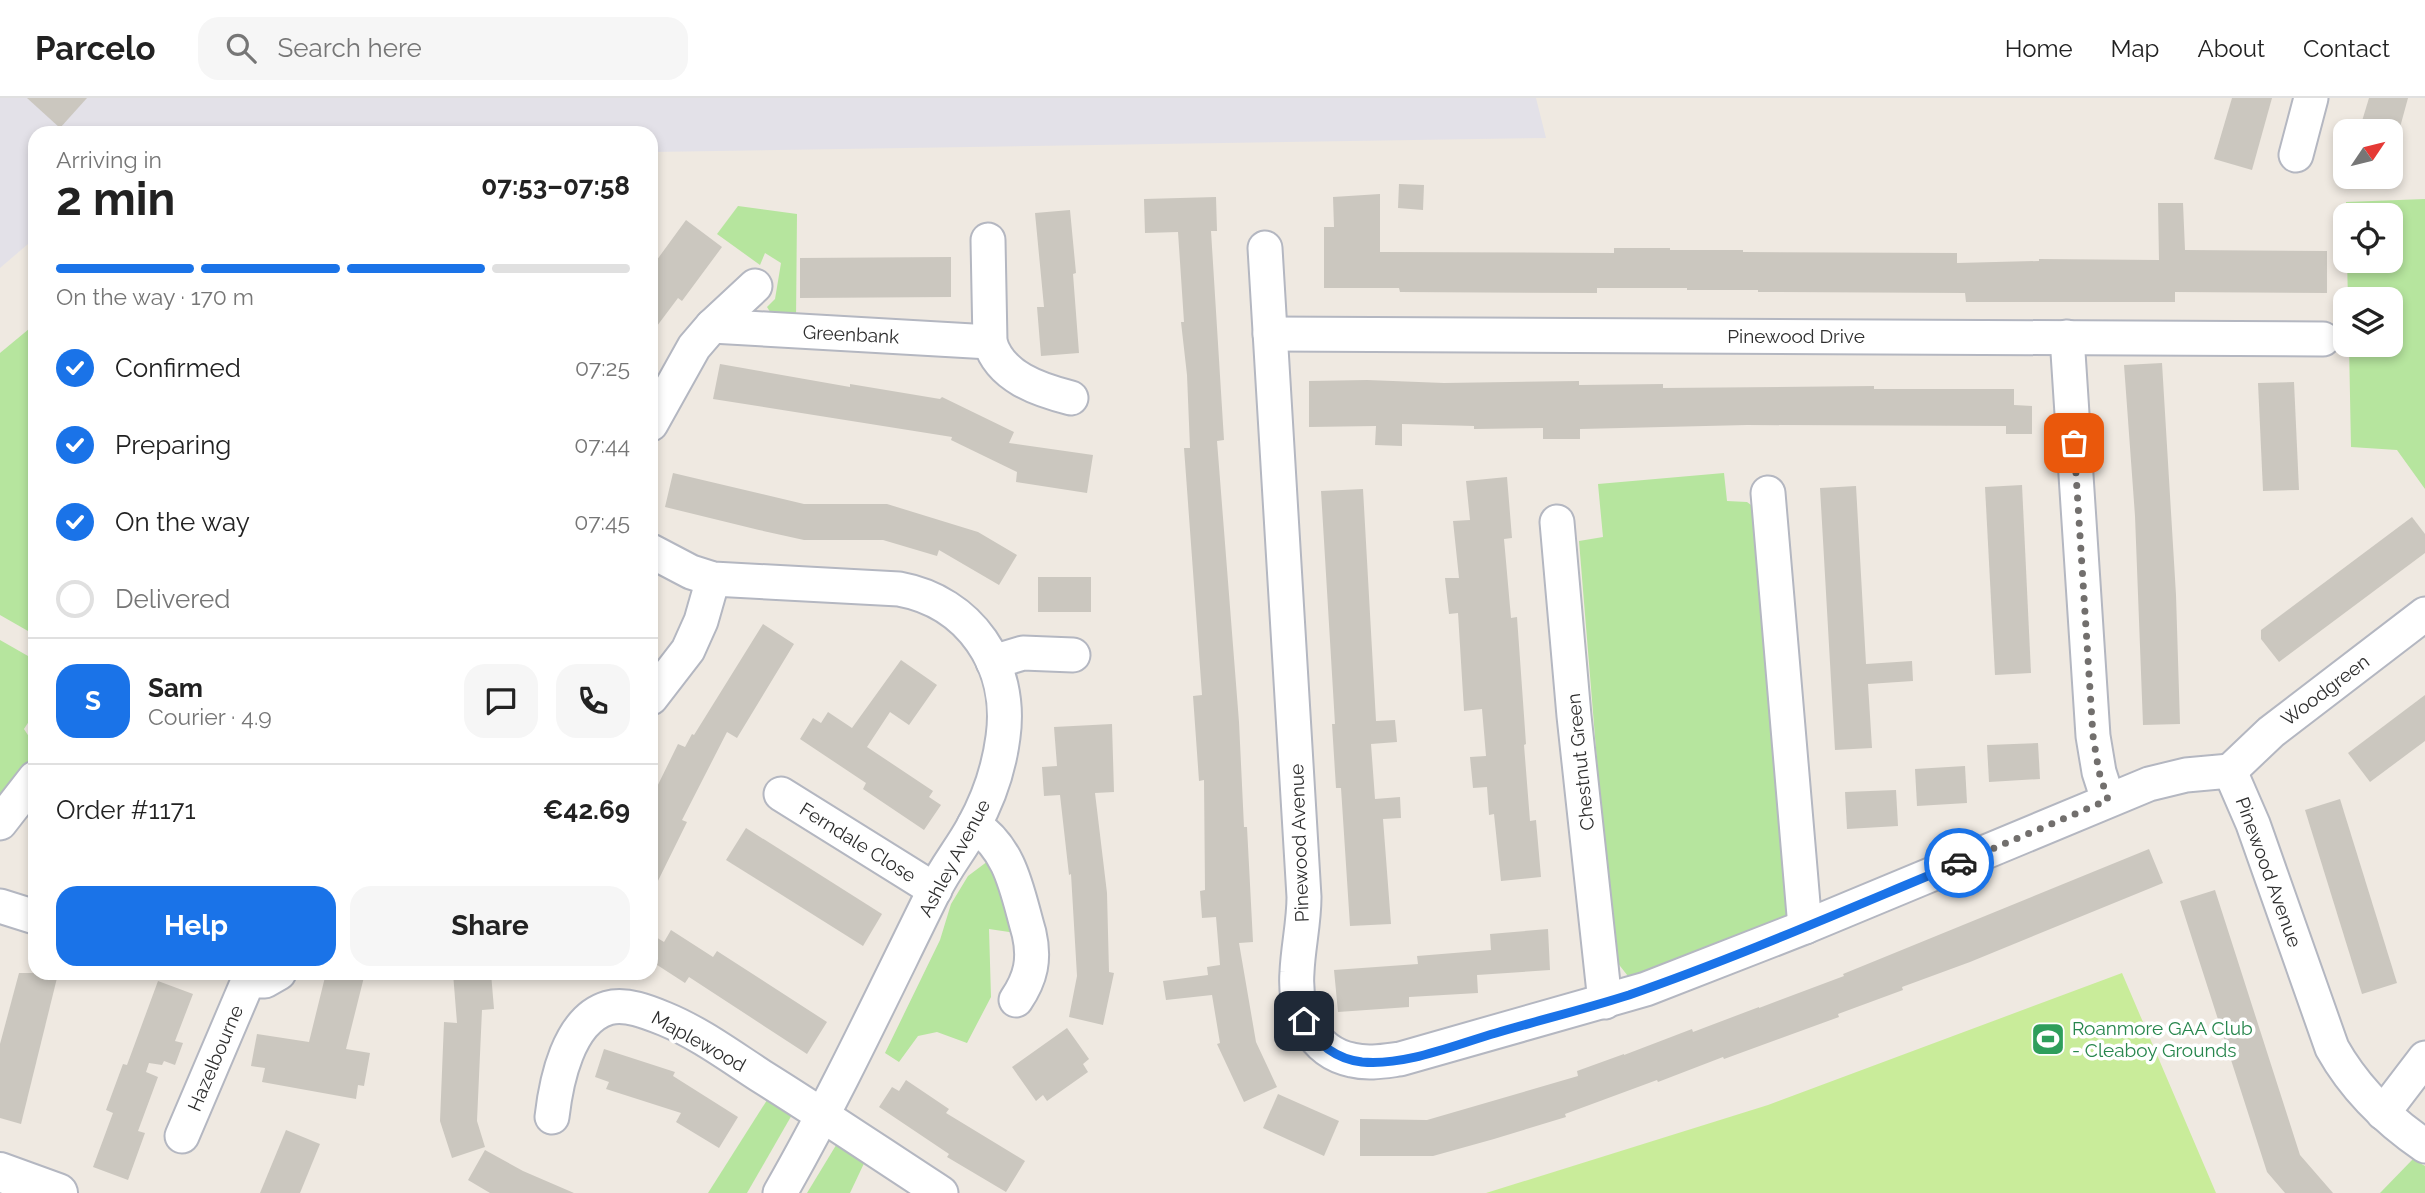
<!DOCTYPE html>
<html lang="en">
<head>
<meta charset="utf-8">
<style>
	:root { --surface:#fff; --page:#f6f6f6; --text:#222; --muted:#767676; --line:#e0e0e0; --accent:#1a73e8 }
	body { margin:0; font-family:Raleway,sans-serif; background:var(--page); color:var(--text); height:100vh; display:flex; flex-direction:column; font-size:26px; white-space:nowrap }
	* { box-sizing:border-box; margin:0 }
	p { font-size:23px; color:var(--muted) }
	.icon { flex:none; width:38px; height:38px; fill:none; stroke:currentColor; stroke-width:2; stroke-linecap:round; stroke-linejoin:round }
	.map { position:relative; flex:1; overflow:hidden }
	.panel { position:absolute; left:28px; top:28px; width:630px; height:854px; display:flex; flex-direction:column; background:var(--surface); border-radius:21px; box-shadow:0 4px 10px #0003 }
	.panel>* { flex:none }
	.needle { width:46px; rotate:55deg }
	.controls { position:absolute; left:2333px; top:21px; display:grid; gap:14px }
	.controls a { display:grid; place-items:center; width:70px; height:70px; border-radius:14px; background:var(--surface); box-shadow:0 4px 10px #0003; font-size:35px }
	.pin { position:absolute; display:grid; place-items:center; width:60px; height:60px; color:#fff; margin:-30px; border-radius:14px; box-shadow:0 4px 10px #0006 }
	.courier { position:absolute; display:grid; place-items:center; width:70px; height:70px; margin:-35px; border:5px solid #1a73e8; border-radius:50%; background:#fff; color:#222; box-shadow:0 2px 9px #0007 }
	.summary em { font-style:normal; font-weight:700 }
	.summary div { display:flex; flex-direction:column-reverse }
	.summary { display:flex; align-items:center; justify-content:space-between; height:119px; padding:0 28px }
	h1 { font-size:46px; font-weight:700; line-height:52px }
	.bar { display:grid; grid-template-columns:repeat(4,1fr); gap:10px 7px; align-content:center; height:84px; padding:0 28px }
	.bar i { height:9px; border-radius:5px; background:var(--line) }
	.bar .on { background:var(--accent) }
	.bar p { grid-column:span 4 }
	.line { display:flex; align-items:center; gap:18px; padding:0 28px; border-top:2px solid var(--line) }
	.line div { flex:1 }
	.round { display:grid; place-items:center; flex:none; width:74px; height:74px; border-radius:21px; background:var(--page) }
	ol { padding:0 28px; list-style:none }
	li { display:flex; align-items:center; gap:21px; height:77px }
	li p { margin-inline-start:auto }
	li .icon { padding:7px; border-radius:50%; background:var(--accent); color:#fff; stroke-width:4 }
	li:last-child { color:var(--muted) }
	li i { width:38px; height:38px; border:4px solid var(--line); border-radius:50% }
	.button { display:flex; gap:14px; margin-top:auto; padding:14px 28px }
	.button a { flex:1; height:80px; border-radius:21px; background:var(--accent); color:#fff; font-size:28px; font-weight:700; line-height:80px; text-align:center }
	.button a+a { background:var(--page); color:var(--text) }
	header { display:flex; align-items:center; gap:42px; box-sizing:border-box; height:98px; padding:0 35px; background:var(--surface); border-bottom:2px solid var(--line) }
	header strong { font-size:33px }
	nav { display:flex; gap:38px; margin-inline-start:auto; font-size:24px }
	.search { width:490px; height:63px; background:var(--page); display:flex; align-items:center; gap:18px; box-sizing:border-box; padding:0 24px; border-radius:21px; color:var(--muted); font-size:26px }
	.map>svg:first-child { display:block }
	.industrial { fill:#e3e1e8 }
	.green { fill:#b6e59e }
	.pitch { fill:#c9ec9a }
	.building { fill:#cbc7bf }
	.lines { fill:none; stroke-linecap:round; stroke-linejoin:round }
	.street-casing { stroke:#b4b7c1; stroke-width:37 }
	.secondary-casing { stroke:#b4b7c1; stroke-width:42 }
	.street { stroke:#fff; stroke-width:33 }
	.secondary { stroke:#fff; stroke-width:38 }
	.done { stroke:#726f6d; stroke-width:7; stroke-dasharray:0 12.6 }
	.route { stroke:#1a73e8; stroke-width:9 }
	.labels { text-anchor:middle; stroke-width:7; stroke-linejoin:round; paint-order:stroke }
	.street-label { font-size:19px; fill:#2e2e2e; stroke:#fff }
	.leisure-label { font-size:19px; fill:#27864d; stroke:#fff; text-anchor:start }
</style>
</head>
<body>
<header>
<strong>Parcelo</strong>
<div class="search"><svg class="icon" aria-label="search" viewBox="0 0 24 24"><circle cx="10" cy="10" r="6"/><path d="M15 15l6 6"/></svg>Search here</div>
<nav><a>Home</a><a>Map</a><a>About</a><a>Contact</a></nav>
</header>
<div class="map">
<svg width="2425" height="1095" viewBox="0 0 2425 1095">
	<rect width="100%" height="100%" fill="#efe9e1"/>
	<polygon class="industrial" points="0,0 1536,0 1546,40 651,54 651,35 35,35 35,140 0,170"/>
	<g class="green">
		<polygon points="2425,101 2425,391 2397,352 2351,349 2349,247 2390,247 2390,201 2348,201 2347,163 2390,163 2390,117 2346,117 2346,104"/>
		<polygon points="738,108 797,116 796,223 774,220 767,209 775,201 781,165 765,155 760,167 717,136"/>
		<polygon points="35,226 35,537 0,517 0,255"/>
		<polygon points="1724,375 1727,403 1747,404 1762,415 1790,820 1631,882 1613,859 1579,443 1603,439 1598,386"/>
		<polygon points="0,542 35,562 35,614 24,631 35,648 35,658 0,704"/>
		<polygon points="992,760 1016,835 989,831 991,899 967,945 937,934 918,938 899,964 885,955 940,842 951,806 968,778"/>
		<polygon points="769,999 793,1015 747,1095 708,1095"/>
		<polygon points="838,1044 867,1059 850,1095 807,1095"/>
		<polygon points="2413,1061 2425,1068 2425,1095 2380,1095"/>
	</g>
	<polygon class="pitch" points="2122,875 2216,1095 1486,1095 1768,1007"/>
	<g class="building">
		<polygon points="27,0 87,0 60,30"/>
		<polygon points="2232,0 2272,0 2252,72 2214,61"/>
		<polygon points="2369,0 2408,0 2399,33 2359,33"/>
		<polygon points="1399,86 1424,87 1423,112 1398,110"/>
		<polygon points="1380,96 1380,154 1614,155 1614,150 1670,150 1670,152 1743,152 1743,154 1957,155 1957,165 2039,163 2039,161 2159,162 2158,105 2183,105 2185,152 2327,153 2327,195 2175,194 2175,204 1966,204 1965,195 1758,194 1758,192 1687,192 1687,190 1597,190 1597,195 1400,194 1399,190 1324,190 1324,129 1334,129 1333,99"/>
		<polygon points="1216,99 1217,133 1211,133 1224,342 1217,343 1239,624 1244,729 1247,729 1253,844 1239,845 1256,944 1277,989 1244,1004 1217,946 1220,945 1212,897 1166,902 1163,883 1208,877 1207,869 1220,867 1216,819 1202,820 1200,793 1205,792 1204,682 1199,683 1193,598 1202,597 1184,350 1190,350 1187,277 1181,224 1184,224 1178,134 1145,135 1144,101"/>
		<polygon points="1070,112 1076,175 1073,176 1079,255 1041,258 1037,209 1044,209 1035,115"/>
		<polygon points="686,122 722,149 682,203 678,200 651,236 651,170"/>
		<polygon points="951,159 951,199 800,200 800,160"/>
		<polygon points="2162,265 2176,497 2180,626 2143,627 2135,418 2124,267"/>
		<polygon points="720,266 850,289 850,286 940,301 942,299 1014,334 1009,345 1093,357 1087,395 1016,384 1017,374 951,342 952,339 713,301"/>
		<polygon points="1367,282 1444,285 1579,283 1579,287 1663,286 1663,290 1874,288 1874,291 2014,291 2014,307 2032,308 2032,336 2006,336 2006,328 1747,327 1580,331 1580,341 1543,341 1543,330 1474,331 1474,328 1402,326 1402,348 1375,347 1376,328 1309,329 1309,283"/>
		<polygon points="2294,284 2299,392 2263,393 2258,285"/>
		<polygon points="673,375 804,406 887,406 978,434 1017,457 999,487 939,452 937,458 883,442 804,442 759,432 665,409"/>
		<polygon points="1507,379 1512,440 1504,441 1511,520 1517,519 1526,646 1524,647 1530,723 1536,722 1541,779 1501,783 1494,716 1489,717 1487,689 1473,690 1470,659 1486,658 1482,611 1464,613 1458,515 1449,516 1445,480 1459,480 1453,423 1470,422 1466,383"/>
		<polygon points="2022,387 2031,575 1995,577 1985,389"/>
		<polygon points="1856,388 1866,566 1912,563 1913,583 1868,586 1872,650 1835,652 1820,390"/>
		<polygon points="1363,391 1376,623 1395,622 1397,644 1371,646 1375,701 1400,699 1401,720 1383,721 1391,826 1350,828 1341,690 1336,690 1332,626 1335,626 1321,393"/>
		<polygon points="2412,419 2425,436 2425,455 2279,564 2261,541 2261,532"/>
		<rect x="1038" y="479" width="53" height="35"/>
		<polygon points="763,526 794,546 737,640 727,634 682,722 687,724 651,797 651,701 678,646 685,649 692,636 694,637"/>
		<polygon points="901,562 937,587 909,627 890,614 867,649 933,693 929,699 941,707 924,732 863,691 866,685 800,641 813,620 821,625 828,614 852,630"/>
		<polygon points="2425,597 2425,643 2370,684 2348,655"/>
		<polygon points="1112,626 1114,694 1095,695 1107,795 1109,874 1114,875 1103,927 1069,919 1077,878 1071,776 1069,777 1060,697 1044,698 1042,669 1057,668 1054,629"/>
		<polygon points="2038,645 2040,681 1989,684 1987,647"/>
		<polygon points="1965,668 1967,705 1917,708 1915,671"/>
		<polygon points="1896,692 1898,728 1847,731 1845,694"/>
		<polygon points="2340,701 2397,885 2362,896 2305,712"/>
		<polygon points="746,730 882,816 863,848 726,762"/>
		<polygon points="2149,751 2163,785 1970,864 1902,889 1903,892 1838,916 1839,919 1724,961 1723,959 1658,984 1657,982 1565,1016 1566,1019 1494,1041 1433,1058 1360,1058 1360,1021 1427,1022 1578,978 1577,973 1624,956 1624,957 1692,931 1693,934 1759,909 1759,910 1844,878 1843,876"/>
		<polygon points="2215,792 2300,1057 2333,1095 2285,1095 2267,1074 2180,803"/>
		<polygon points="1548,831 1550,872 1477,877 1478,895 1409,899 1409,909 1338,914 1334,872 1418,866 1417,858 1491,852 1490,836"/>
		<polygon points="671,832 713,859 717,853 827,924 807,956 689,879 685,885 651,863 651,836 664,844"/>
		<polygon points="19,875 40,875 57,880 21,1026 0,1020 0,946"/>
		<polygon points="326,875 365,875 346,951 370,955 364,988 358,987 356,1001 262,984 265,970 251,968 257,936 309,944"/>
		<polygon points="453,875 491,875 494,911 482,912 477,1023 485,1049 452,1060 440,1023 444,924 457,925"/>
		<polygon points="158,883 193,896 175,943 183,945 175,967 164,963 162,967 149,965 146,974 158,979 138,1033 145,1035 128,1082 93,1069 113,1015 106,1012 123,966 127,967"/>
		<polygon points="1067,930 1089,961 1083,966 1088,974 1047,1003 1043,997 1036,1003 1012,969"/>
		<polygon points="604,951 675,974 673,978 738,1019 719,1050 676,1024 681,1015 606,991 609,984 595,979"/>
		<polygon points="906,982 949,1011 946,1015 1025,1063 1006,1094 947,1059 949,1056 879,1009 892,989 899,993"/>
		<polygon points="1278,996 1339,1023 1324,1058 1263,1030"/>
		<polygon points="286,1032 320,1046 300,1095 260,1095"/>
		<polygon points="485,1052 523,1073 574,1095 490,1095 468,1082"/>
	</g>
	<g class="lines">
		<g class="street-casing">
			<g id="street">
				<polyline points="2296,57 2311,0"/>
				<path d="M988,142L990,244C1000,279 1039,292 1071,300"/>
				<path d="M1265,150L1304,799C1304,825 1298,849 1297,874C1294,912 1312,954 1352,962C1368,966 1384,963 1400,961L1646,891L1805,829L2149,686L2186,677L2230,673"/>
				<polyline points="712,228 990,244"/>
				<polyline points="1270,236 2323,241"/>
				<polyline points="2067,239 2093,638 2099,674 2108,702"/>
				<polyline points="651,326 694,249 712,228 755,188"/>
				<polyline points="1768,395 1805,829"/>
				<polyline points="1557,424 1574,618 1605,904"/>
				<path d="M651,453L691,474L713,481L899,491C970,504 1013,567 1003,639C999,670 988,702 973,729C961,751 945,770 934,793C884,894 836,997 780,1095"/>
				<polyline points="993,564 1023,555 1073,557"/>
				<polyline points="651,600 688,552 701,523 713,481"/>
				<path d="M2230,673L2253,726L2332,950C2355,991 2387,1022 2425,1048"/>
				<polyline points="2230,673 2271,634 2425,516"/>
				<polyline points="781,696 935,792"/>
				<polyline points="0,725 35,680"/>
				<path d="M974,727C1012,752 1017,794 1029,835C1035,861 1031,880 1016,902"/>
				<polyline points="0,808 35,819"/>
				<polyline points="2383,1015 2425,960"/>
				<path d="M552,1019C556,984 568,922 608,910C626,905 648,914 665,921C699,935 730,958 761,978C822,1016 881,1056 941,1095"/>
				<polyline points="182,1038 248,883 265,883 279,875"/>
			</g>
		</g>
		<g class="secondary-casing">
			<polyline id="secondary" points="0,1074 58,1095"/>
		</g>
		<use href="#street" class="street"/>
		<use href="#secondary" class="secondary"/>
	</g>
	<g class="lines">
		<polyline class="done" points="1959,765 2108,702 2099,674 2093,638 2074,345"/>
		<path class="route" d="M1304,923C1317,946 1336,961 1362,964C1406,968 1454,947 1496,935C1540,922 1585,911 1629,897C1741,858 1850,810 1959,765"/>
	</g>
	<defs>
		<g id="stadium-square" transform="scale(1.75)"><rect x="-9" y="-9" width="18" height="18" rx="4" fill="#2e9e5b" stroke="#fff"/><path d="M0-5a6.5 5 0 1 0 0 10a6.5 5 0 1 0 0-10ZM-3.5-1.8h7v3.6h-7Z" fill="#fff"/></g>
	</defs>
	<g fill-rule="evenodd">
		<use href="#stadium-square" x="2048" y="941"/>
	</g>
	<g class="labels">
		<g class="street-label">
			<text transform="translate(851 236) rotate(3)" y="7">Greenbank</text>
			<text x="1796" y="245">Pinewood Drive</text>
			<text transform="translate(2325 592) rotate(-37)" y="7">Woodgreen</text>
			<text transform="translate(1580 664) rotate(-96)" y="7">Chestnut Green</text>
			<text transform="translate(858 744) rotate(32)" y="7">Ferndale Close</text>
			<text transform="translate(1299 745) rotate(-92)" y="7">Pinewood Avenue</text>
			<text transform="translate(954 760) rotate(-62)" y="7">Ashley Avenue</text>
			<text transform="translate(2269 774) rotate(70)" y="7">Pinewood Avenue</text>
			<text transform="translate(699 943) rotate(29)" y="7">Maplewood</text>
			<text transform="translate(215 960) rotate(-67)" y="7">Hazelbourne</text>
		</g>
		<g class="leisure-label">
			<text x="2072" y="937">Roanmore GAA Club<tspan x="2072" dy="22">- Cleaboy Grounds</tspan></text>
		</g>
	</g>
</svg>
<div class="controls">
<a><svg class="needle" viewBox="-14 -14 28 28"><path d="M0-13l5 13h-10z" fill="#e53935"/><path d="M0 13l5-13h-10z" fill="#767676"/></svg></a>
<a><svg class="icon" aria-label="locate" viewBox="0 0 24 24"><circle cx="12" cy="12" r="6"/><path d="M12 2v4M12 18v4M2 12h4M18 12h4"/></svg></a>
<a><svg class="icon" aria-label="layers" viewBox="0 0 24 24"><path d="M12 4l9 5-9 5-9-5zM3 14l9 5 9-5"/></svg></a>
</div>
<div class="pin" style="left:2074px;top:345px;background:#ea580c"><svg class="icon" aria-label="bag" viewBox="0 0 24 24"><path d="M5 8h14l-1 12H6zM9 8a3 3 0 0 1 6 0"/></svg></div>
<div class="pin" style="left:1304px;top:923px;background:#1f2937"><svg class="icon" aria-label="home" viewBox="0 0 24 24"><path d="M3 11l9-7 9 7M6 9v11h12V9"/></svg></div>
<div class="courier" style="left:1959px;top:765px"><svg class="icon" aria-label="car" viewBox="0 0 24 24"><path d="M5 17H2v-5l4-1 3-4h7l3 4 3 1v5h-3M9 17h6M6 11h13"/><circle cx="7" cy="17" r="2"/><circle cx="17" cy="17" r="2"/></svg></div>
<section class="panel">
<div class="summary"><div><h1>2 min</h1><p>Arriving in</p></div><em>07:53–07:58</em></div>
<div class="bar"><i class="on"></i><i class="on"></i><i class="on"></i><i></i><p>On the way · 170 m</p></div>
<ol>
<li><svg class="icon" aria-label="check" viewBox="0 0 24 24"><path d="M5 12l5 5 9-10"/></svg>Confirmed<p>07:25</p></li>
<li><svg class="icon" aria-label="check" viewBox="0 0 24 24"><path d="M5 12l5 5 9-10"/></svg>Preparing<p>07:44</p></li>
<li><svg class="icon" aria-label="check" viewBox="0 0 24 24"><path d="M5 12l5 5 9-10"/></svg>On the way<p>07:45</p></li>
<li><i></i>Delivered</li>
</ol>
<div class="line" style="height:126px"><b class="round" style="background:var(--accent);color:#fff">S</b><div><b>Sam</b><p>Courier · 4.9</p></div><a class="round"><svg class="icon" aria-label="chat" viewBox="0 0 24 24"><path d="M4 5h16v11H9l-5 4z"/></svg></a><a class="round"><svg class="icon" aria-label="phone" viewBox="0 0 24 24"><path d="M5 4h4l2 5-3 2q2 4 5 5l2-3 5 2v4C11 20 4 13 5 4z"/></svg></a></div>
<div class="line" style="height:91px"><div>Order #1171</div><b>€42.69</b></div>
<div class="button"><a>Help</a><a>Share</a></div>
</section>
</div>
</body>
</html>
